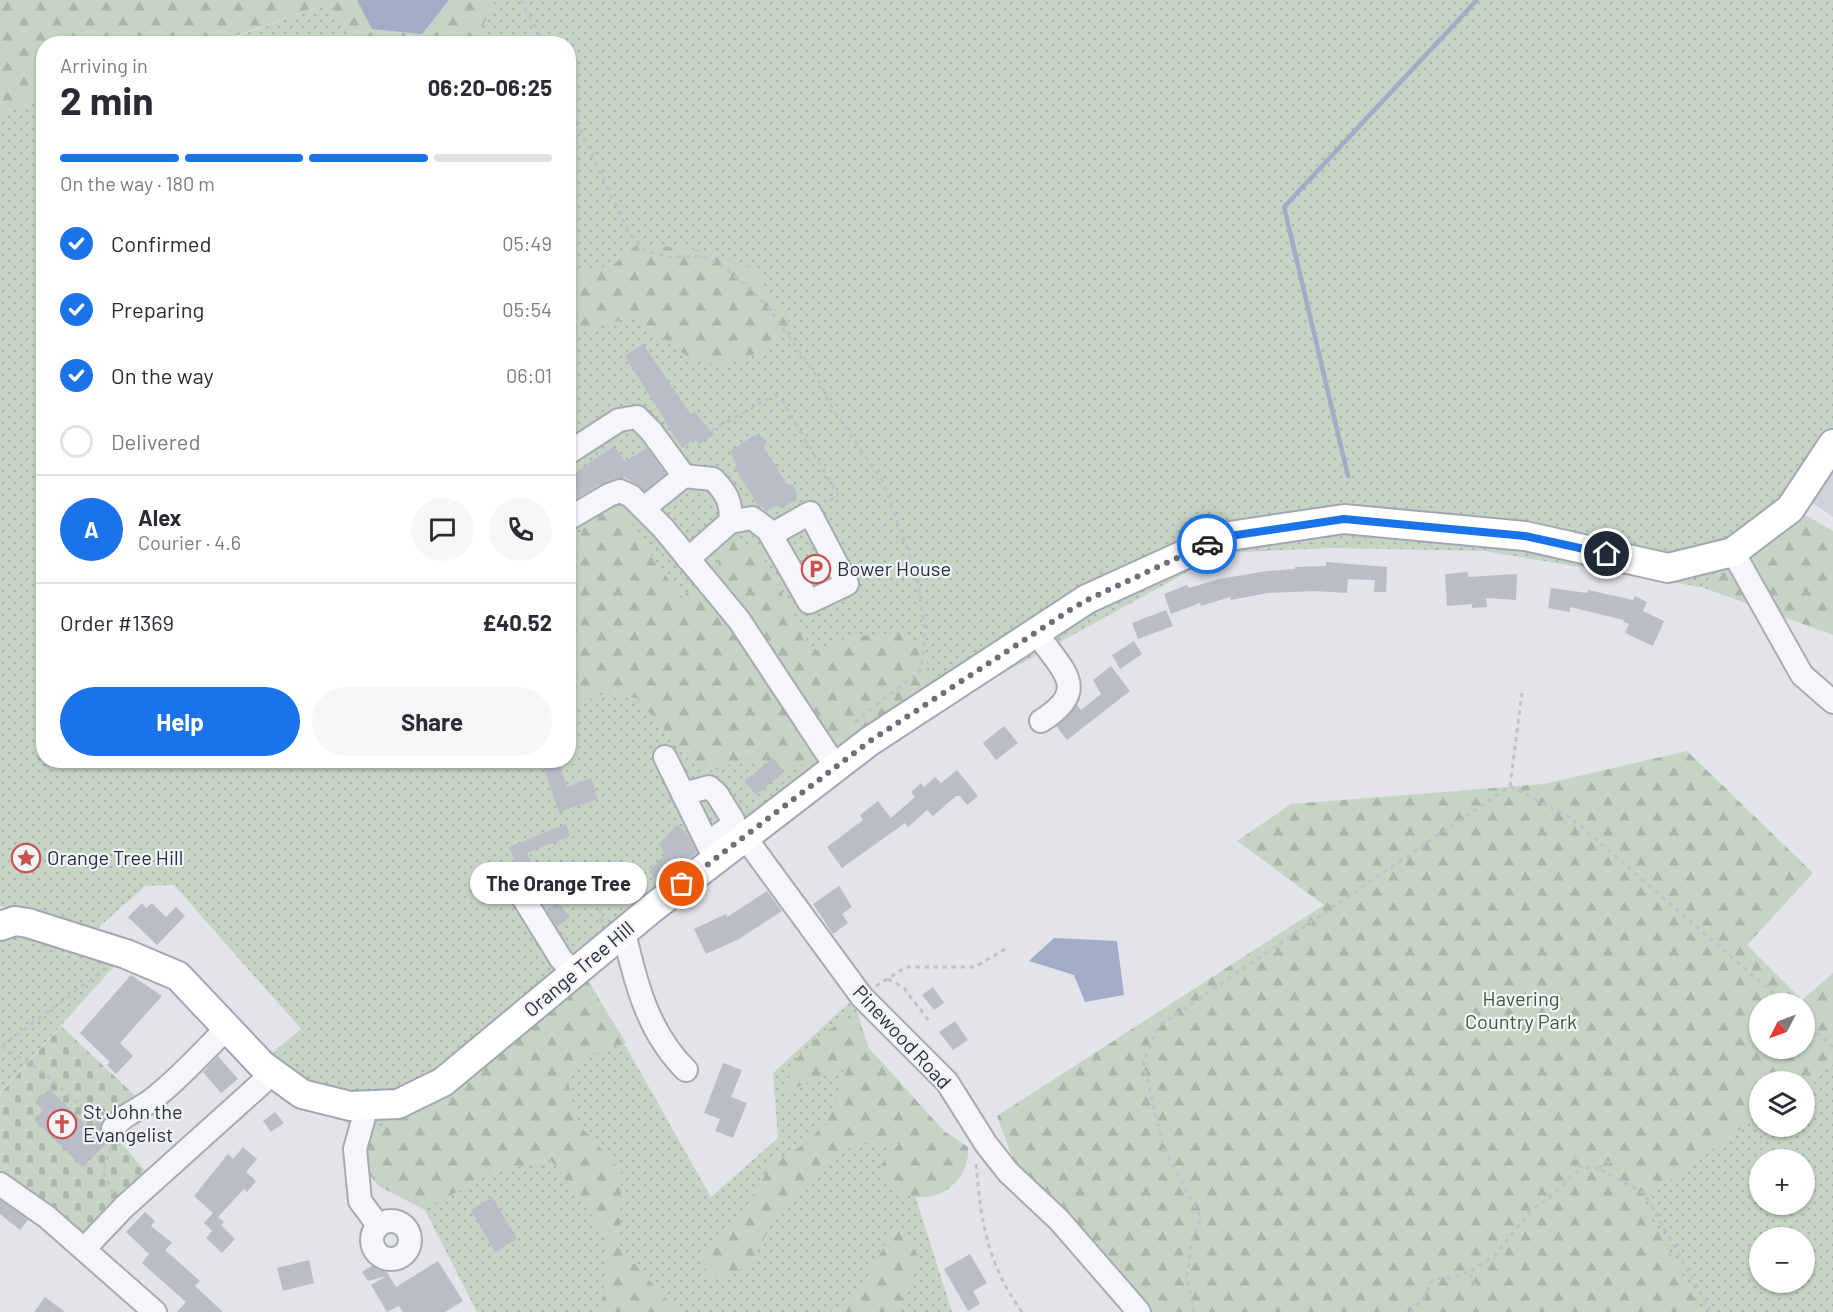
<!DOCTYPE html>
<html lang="en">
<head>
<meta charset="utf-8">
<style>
	:root { --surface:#fff; --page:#f7f7f7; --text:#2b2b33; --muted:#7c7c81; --line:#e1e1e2; --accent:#1a73e8 }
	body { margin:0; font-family:Barlow,sans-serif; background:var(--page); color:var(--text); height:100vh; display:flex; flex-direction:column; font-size:22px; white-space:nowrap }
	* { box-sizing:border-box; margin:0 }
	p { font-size:20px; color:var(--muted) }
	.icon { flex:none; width:33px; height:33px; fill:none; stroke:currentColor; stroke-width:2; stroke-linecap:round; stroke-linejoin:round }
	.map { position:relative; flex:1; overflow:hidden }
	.drawer { position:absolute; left:36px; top:36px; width:540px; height:732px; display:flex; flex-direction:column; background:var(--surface); border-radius:24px; box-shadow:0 2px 4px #0004 }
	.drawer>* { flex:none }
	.needle { width:39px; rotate:228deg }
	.controls { position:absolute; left:1749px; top:993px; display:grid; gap:12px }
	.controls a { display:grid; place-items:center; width:66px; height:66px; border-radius:50%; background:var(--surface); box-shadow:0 2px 4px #0004; font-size:30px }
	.pin { position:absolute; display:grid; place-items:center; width:51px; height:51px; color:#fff; margin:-26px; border:3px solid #fff; border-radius:50%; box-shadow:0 2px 6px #0007 }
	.courier { position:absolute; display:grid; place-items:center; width:60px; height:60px; margin:-30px; border:4px solid #1a73e8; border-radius:50%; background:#fff; color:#222; box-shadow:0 2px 8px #0007 }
	.bubble { position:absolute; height:42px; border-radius:21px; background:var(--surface); box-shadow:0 2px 4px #0004; font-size:20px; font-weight:700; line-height:42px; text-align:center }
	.headline em { font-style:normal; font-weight:700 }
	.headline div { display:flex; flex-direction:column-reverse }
	.headline { display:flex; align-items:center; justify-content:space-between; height:102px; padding:0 24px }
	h1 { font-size:39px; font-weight:700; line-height:45px }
	.bar { display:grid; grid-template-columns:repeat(4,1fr); gap:9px 6px; align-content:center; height:72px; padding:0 24px }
	.bar i { height:8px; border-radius:4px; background:var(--line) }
	.bar .current { background:var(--accent) }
	.bar p { grid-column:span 4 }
	.line { display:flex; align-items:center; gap:15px; padding:0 24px; border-top:2px solid var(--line) }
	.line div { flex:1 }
	.round { display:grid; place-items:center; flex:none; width:63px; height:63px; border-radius:32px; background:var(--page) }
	ol { padding:0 24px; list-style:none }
	li { display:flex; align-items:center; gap:18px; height:66px }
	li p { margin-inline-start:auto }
	li .icon { padding:6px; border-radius:50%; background:var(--accent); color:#fff; stroke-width:4 }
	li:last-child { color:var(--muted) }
	li i { width:33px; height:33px; border:3px solid var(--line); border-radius:50% }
	.primary-button { display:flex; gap:12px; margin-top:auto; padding:12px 24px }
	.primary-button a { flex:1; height:69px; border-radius:36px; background:var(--accent); color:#fff; font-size:24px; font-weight:700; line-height:69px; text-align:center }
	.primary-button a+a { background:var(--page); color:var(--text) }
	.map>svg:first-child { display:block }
	.built { fill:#d1d3dc }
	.grass { fill:url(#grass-dots); fill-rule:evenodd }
	.forest { fill:url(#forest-firs); fill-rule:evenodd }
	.cemetery { fill:url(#cemetery-stones) }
	.water { fill:#a0acc8 }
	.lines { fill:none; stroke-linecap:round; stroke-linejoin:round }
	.stream { stroke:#a0acc8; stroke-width:4.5 }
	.building { fill:#babdc7 }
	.minor-casing { stroke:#a8aab4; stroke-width:26 }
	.major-casing { stroke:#a3a7b5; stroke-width:32 }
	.path { stroke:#c0c2c9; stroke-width:3; stroke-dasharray:4.5 4.5; stroke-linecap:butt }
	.minor { stroke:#f5f6f9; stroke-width:22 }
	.major { stroke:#fff; stroke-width:28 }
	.done { stroke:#6b6e7d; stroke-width:6; stroke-dasharray:0 10.8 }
	.route { stroke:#1a73e8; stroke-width:8 }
	.labels { text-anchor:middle; stroke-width:4.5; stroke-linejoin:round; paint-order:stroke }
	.poi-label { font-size:20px; fill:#2b2f42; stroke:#f2f4f8; text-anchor:start }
	.street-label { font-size:20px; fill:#2b2f42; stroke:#f2f4f8 }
	.park-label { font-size:20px; fill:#395d39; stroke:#f2f4f8 }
</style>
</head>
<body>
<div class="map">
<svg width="1833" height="1312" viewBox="0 0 1833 1312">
	<defs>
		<pattern id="grass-dots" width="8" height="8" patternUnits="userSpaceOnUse" patternTransform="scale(1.5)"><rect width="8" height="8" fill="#c5d4c4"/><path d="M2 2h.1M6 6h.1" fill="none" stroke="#a9b6aa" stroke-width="1.8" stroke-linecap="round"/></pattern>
		<pattern id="forest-firs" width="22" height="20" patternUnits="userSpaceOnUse" patternTransform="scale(1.5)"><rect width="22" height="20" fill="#c5d4c4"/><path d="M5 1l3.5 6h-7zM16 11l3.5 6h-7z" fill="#a9b6aa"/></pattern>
		<pattern id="cemetery-stones" width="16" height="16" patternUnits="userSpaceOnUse" patternTransform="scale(1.5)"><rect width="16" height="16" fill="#c5d4c4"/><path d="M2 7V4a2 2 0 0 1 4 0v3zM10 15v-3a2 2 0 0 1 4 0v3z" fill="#a9b6aa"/></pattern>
	</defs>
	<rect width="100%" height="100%" fill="#e3e4ea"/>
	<polygon class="built" points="1833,468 1833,517 1810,501"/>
	<g class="grass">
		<polygon points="494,0 1833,0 1833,457 1791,514 1707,588 1484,551 1331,548 1222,553 951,702 730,860 587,978 711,1197 778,1138 773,1073 853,999 952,1312 477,1312 425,1210 379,1186 362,1136 270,1055 301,1029 174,885 145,886 89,936 0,906 0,113 43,99 44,760 568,760 568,44 454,43"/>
		<polygon points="329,3 356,43 216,44"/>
		<polygon points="0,925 118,962 0,1093"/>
		<path d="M1833,1064V1312H1698L1641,1200L1759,1116L1760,1126H1804L1805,1084ZM1760,1160H1804V1204H1760ZM1760,1238H1804V1282H1760Z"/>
	</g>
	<g class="forest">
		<polygon points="0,0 496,0 474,42 466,43 356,43 329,3 216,43 44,44 43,99 0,113"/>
		<polygon points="638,244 699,250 753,269 793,328 771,348 722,365 693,360 633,317 569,334 569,275 613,265"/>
		<polygon points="620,501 641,540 681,598 719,568 718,552 733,538 760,552 799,625 805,644 817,650 850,637 900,632 922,644 932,681 810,764 786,767 745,759 715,770 690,760 637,698 606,693 569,707 569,553 579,542 585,520"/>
		<polygon points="1800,512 1833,531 1833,635 1704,588"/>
		<path d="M1687,751L1813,873L1747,945L1802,1000L1833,973V1064L1805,1084L1804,1082H1760L1759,1116L1641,1200L1702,1312H1143L1014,1162L997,1116L1324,905L1237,841L1291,804L1544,784ZM1760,1004H1804V1048H1760Z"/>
		<polygon points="586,978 626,1043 586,1057 567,1077 577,1122 621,1171 620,1248 678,1312 601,1312 609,1239 551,1160 490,1173 425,1210 379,1186 366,1171 362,1137 438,1093"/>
		<path d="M855,1016L869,1048L944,1131L968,1147C970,1176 947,1199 918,1197C909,1196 899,1192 890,1190L881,1165L899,1144L863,1143L851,1147L810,1178L778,1210L752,1263L731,1275L708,1280L701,1258L721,1232L745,1208L773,1162L805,1144L826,1123L840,1094L844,1067L785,1092L794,1061L822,1033Z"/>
		<polygon points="897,1224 920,1259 897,1312 830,1312 860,1290"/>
	</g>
	<polygon class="cemetery" points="61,1026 147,1107 117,1138 147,1173 84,1237 0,1173 0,1094"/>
	<g class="water">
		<polygon points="357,0 449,0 422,34 372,29"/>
		<polygon points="1054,938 1117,941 1124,995 1085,1002 1074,975 1029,961"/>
	</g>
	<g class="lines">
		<polyline class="stream" points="1348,476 1284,207 1477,0"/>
	</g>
	<g class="building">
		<polygon points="643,344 691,415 695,412 714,435 699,444 695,439 682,448 625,356"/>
		<polygon points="755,435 762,437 766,443 764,448 787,484 793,485 797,493 796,500 780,508 778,505 766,512 760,504 758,505 734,467 737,465 730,451"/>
		<polygon points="614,446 625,462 647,448 665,474 644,490 624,476 602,483 568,503 568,478"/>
		<polygon points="1326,562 1387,567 1386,592 1374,592 1375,580 1348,579 1347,593 1314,591 1268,593 1231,600 1230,597 1201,606 1200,603 1171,614 1164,594 1187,585 1189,588 1219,579 1267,571 1295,569 1295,567 1326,566"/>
		<polygon points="1468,572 1468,577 1517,574 1516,600 1486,598 1487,607 1472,608 1472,604 1447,606 1445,574"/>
		<polygon points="1551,588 1587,593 1588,590 1633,600 1635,596 1647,602 1643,611 1664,621 1653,646 1625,633 1629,624 1623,622 1624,620 1570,607 1570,612 1548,608"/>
		<polygon points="1166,610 1173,626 1138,639 1132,623"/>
		<polygon points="1134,641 1142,654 1120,669 1112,655"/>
		<polygon points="1111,666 1130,691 1067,740 1056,726 1077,705 1081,710 1101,694 1093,680"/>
		<polygon points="1004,726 1018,743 996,760 983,743"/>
		<polygon points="773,758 784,772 756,795 745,781"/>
		<polygon points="541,760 558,760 567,787 591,778 598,799 559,812"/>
		<polygon points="957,770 978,796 967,805 960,796 956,796 933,816 927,810 908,827 905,823 842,868 827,847 863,820 860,815 878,801 891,818 915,797 911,792 921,783 924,787 935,777 941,783"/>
		<polygon points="566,824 570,836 527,853 542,889 535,892 530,883 522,878 509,847"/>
		<polygon points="677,825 688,835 697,852 657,881 649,872 665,854 659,844"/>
		<polygon points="839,886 852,907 842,914 848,923 833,934 813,904"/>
		<polygon points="767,891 782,911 739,939 706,954 694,929 726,914 727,917"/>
		<polygon points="557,902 570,917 557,927 547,911"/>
		<polygon points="142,903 146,908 152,903 166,917 176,907 185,916 157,945 128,917"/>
		<polygon points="131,975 162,996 120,1043 133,1056 116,1074 107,1065 110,1062 80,1033"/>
		<polygon points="933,987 944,1003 934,1010 922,995"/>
		<polygon points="955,1021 968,1040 953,1050 939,1032"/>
		<polygon points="218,1056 238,1079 221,1093 203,1072"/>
		<polygon points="723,1063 742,1070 731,1097 747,1103 733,1138 715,1131 720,1119 704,1113"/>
		<polygon points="49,1089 90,1129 98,1120 101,1123 100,1138 106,1144 83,1167 34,1120 43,1110 35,1102"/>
		<polygon points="275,1112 284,1123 271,1132 263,1121"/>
		<polygon points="243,1147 257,1159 246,1172 256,1181 247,1192 244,1189 218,1217 224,1222 221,1225 235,1239 222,1253 206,1238 212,1231 204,1223 213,1213 194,1196 228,1154 233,1159"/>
		<polygon points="492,1197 517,1239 495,1252 471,1210"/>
		<polygon points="0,1200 28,1220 20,1230 0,1214"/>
		<polygon points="145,1212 155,1221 151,1226 172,1243 165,1250 200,1281 195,1286 223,1312 177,1312 186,1302 142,1263 149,1254 126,1232"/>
		<polygon points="970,1254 987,1283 973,1291 980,1304 968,1311 944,1269"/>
		<polygon points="309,1260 314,1283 283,1291 277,1268"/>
		<polygon points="380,1261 396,1287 438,1261 463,1301 445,1312 403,1312 399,1306 387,1312 371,1285 386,1276 368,1281 362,1272"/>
		<polygon points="45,1297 65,1312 34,1312"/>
	</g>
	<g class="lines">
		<g class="minor-casing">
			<g id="minor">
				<polyline points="568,453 619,420 637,417 651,431 684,476 644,508"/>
				<path d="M684,476L713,479C725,491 733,503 730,522"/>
				<polyline points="568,519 609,495 620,491 631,496 663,528 739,620 836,767"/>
				<polyline points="1733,552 1802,675 1833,702"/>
				<polyline points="688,559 730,522 752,518 768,530 809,602 847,584 810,513 771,535"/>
				<path d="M1036,632C1062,671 1092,689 1041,721"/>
				<polyline points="665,757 715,859"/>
				<polyline points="683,794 709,787 717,794 733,820 730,827 708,843"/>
				<polyline points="744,836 862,997 947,1082 986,1144 1008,1172 1059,1220 1139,1312"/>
				<polyline points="519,891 561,959 575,973"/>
				<path d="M624,932C635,981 648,1033 686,1070"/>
				<polyline points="367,1106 355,1149 360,1201 378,1225"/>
				<path d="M113,1129C122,1114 140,1110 153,1099C180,1078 203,1052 227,1028"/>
				<polyline points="0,1184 47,1217 155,1312"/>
				<circle cx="391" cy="1240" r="19"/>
				<polyline points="85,1248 124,1207 273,1073"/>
			</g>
		</g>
		<g class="major-casing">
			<polyline id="major" points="0,926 15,921 28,923 126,954 178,976 262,1065 302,1094 350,1106 398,1104 443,1082 650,910 870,741 1087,599 1223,537 1344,519 1525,536 1668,568 1733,552 1790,509 1833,444"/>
		</g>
		<g class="path">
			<polyline points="521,0 544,44"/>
			<polyline points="568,105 629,233 646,251 670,257 703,256 728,270 766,304 816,375 832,408 883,482 917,576 925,631 921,670 856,721 856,726"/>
			<polyline points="711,431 775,395 783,402 838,495 825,504"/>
			<polyline points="1510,786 1571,818 1786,1004"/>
			<polyline points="602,922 598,901 597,876 607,865"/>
			<polyline points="888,979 904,988 929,1021"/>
			<polyline points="876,986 906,967 975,967 1005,949"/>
			<polyline points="1804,1020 1833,1047"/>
			<polyline points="2,1046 44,1073 90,1114 99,1118"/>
			<polyline points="2,1046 105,969"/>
			<polyline points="111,1147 103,1172 114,1194"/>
			<polyline points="1574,1156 1581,1168 1598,1168"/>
			<polyline points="1611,1161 1598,1168 1645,1194 1711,1312"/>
			<path d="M976,1164C981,1222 987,1263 1022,1312"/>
			<polyline points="1476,1286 1469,1272 1494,1256 1531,1210 1551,1196 1581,1168"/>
			<polyline points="1194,1312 1187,1276 1192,1241 1201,1218 1164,1149 1143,1062 1159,1026 1510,786 1522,693"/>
			<polyline points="1410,1312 1424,1297 1433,1279 1452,1278 1469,1272"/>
		</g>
		<use href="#minor" class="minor"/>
		<use href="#major" class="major"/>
	</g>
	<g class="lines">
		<polyline class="done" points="682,884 870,741 1070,610 1087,600 1207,544"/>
		<polyline class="route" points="1207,544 1223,537 1344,519 1525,536 1607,554"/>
	</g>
	<defs>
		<g id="parking-ring" transform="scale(1.5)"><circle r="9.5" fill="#f2f4f8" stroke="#c8534f" stroke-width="1.5"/><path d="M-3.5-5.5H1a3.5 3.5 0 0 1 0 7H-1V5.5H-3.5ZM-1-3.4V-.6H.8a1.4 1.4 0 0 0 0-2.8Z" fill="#c8534f"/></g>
		<g id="sight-ring" transform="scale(1.5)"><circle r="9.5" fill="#f2f4f8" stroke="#c8534f" stroke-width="1.5"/><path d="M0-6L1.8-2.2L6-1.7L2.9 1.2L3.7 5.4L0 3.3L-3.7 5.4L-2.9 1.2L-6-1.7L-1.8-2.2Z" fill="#c8534f"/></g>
		<g id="church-ring" transform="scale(1.5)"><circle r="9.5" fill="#f2f4f8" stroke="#c8534f" stroke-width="1.5"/><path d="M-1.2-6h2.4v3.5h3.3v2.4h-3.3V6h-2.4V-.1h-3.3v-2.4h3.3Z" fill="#c8534f"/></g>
	</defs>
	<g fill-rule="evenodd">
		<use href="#parking-ring" x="816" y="569"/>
		<use href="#sight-ring" x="26" y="858"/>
		<use href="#church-ring" x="62" y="1124"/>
	</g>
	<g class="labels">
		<g class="poi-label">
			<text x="837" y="576">Bower House</text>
			<text x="47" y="865">Orange Tree Hill</text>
			<text x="83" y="1119">St John the<tspan x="83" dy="23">Evangelist</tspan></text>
		</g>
		<g class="street-label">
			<text transform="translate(579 969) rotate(-40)" y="7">Orange Tree Hill</text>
			<text transform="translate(902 1037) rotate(47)" y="7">Pinewood Road</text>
		</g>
		<g class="park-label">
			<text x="1521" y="1006">Havering<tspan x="1521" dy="23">Country Park</tspan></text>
		</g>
	</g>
</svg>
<div class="controls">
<a><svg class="needle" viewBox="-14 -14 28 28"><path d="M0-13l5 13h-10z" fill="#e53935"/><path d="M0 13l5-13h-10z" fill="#7c7c81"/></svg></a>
<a><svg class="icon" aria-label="layers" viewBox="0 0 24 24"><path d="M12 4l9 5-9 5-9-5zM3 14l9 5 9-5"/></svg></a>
<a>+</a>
<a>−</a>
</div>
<div class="pin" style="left:682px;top:884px;background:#ea580c"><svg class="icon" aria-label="bag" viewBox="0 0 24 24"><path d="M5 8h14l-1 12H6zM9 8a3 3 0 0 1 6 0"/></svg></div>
<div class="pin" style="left:1607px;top:554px;background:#1f2937"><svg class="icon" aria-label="home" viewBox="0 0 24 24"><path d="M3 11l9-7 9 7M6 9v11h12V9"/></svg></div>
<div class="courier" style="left:1207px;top:544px"><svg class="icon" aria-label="car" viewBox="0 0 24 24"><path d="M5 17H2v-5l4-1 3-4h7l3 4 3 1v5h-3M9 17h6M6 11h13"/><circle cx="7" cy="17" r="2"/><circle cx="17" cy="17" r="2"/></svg></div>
<div class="bubble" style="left:470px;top:862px;width:177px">The Orange Tree</div>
<section class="drawer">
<div class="headline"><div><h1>2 min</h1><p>Arriving in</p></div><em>06:20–06:25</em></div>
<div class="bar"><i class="current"></i><i class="current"></i><i class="current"></i><i></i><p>On the way · 180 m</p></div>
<ol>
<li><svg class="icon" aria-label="check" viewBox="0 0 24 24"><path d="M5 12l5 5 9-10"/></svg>Confirmed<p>05:49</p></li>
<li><svg class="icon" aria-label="check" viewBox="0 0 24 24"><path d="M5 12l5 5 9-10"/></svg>Preparing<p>05:54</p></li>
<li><svg class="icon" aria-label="check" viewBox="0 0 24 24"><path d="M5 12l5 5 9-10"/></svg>On the way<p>06:01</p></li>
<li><i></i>Delivered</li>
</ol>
<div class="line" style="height:108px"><b class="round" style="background:var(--accent);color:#fff">A</b><div><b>Alex</b><p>Courier · 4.6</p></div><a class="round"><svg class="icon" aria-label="chat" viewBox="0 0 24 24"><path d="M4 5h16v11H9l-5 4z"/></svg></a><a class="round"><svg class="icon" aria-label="phone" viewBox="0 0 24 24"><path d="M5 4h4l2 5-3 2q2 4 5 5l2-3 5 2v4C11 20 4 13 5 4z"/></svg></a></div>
<div class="line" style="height:78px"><div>Order #1369</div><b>£40.52</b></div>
<div class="primary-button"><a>Help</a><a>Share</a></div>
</section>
</div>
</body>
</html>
